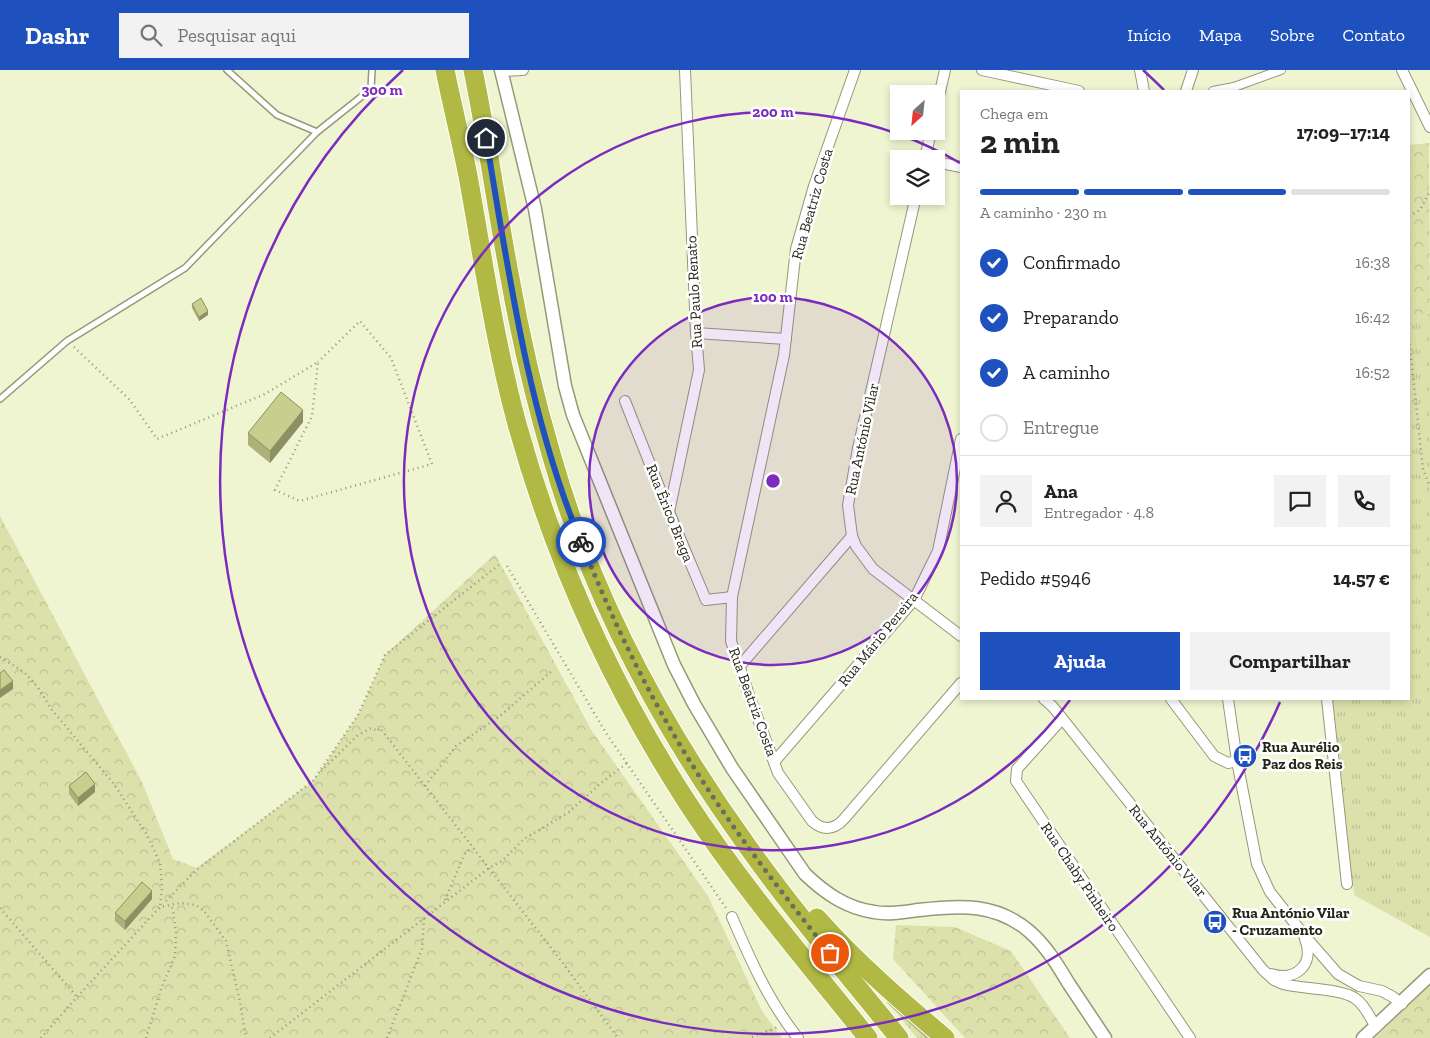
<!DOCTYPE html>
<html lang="pt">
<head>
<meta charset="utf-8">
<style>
	:root { --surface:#fff; --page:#f2f2f2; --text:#222; --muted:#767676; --line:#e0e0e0; --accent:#1e51be }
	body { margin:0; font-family:"Zilla Slab",serif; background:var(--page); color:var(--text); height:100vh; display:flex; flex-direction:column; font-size:19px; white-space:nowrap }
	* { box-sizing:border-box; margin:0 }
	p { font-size:16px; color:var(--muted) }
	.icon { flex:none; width:28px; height:28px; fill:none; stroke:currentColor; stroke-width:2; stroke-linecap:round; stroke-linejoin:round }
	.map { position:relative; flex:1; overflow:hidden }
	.drawer { position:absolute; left:960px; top:20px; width:450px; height:610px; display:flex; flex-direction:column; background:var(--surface); border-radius:0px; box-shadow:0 2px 8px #0003 }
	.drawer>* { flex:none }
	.needle { width:32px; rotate:207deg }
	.buttons { position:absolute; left:890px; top:15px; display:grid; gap:10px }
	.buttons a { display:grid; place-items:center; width:55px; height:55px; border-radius:0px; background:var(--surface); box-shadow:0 2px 8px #0003; font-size:25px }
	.pin { position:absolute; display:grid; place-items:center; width:42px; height:42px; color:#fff; margin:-21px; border:2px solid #fff; border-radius:50%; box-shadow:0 1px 5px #0007 }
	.courier { position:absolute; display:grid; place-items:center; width:50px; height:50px; margin:-25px; border:4px solid #1e51be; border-radius:50%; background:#fff; color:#222; box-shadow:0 1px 6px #0007 }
	.head em { font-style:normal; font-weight:700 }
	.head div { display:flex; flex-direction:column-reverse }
	.head { display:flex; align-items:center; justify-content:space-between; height:85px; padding:0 20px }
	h1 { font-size:32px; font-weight:700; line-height:38px }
	.bar { display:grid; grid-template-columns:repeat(4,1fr); gap:8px 5px; align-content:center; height:60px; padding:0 20px }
	.bar i { height:6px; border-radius:4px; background:var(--line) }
	.bar .on { background:var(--accent) }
	.bar p { grid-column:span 4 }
	.line { display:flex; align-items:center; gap:12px; padding:0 20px; border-top:1px solid var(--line) }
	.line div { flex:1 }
	.round { display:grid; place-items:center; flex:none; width:52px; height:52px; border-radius:0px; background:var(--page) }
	ol { padding:0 20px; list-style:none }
	li { display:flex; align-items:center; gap:15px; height:55px }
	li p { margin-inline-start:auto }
	li .icon { padding:5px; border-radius:50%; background:var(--accent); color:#fff; stroke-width:4 }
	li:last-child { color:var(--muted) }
	li i { width:28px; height:28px; border:2px solid var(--line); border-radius:50% }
	.button { display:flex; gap:10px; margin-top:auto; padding:10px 20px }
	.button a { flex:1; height:58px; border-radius:0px; background:var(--accent); color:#fff; font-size:20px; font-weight:700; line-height:58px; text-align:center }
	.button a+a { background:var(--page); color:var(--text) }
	header { display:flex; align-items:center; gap:30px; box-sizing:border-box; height:70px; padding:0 25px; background:var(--accent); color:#fff }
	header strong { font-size:24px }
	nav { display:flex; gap:28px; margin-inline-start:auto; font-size:18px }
	.search { width:350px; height:45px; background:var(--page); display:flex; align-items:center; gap:12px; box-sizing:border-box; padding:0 18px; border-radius:0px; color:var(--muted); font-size:19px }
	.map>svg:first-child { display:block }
	.grass { fill:url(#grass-tufts) }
	.forest { fill:url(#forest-crowns) }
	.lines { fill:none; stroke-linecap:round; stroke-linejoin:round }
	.stream { stroke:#afb575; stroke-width:4 }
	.service-casing { stroke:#959978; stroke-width:8 }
	.pedestrian-casing { stroke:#959978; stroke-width:10 }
	.minor-casing { stroke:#959978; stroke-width:12 }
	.tertiary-casing { stroke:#959978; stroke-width:15 }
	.motorway-casing { stroke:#fff; stroke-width:21 }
	.path { stroke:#92967c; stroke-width:2.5; stroke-dasharray:1 4; stroke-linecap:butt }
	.service { stroke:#fff; stroke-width:5 }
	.pedestrian { stroke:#fff; stroke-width:8 }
	.minor { stroke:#fff; stroke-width:10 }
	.tertiary { stroke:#fff; stroke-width:12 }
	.motorway { stroke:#b1b844; stroke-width:19 }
	.wall { fill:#acb17a }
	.shaded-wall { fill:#8c9063 }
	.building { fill:#c8ce8e; stroke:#8c9063 }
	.done { stroke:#6b6e59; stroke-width:5; stroke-dasharray:0 9 }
	.route { stroke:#1e51be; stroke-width:6 }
	.ring { fill:none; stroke:#7b2cbf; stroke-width:2.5 }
	.labels { text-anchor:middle; stroke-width:5; stroke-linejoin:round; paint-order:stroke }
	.street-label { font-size:15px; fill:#242618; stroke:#fff }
	.poi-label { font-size:15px; font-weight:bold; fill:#242618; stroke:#fff; text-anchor:start }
	.centre { fill:#7b2cbf; stroke:#fff; stroke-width:2.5 }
	.ring-label { font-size:15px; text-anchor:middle; font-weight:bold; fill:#7b2cbf; stroke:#fff; stroke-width:5; stroke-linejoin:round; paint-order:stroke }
</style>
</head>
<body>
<header>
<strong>Dashr</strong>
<div class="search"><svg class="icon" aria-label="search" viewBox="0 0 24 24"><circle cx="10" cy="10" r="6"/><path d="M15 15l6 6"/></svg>Pesquisar aqui</div>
<nav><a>Início</a><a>Mapa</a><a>Sobre</a><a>Contato</a></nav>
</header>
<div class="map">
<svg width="1430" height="968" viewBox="0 0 1430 968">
	<defs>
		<pattern id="grass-tufts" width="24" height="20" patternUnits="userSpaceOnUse" patternTransform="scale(1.25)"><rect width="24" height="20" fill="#dce1ac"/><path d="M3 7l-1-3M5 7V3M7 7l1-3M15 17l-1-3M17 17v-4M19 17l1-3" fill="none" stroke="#bdc193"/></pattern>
		<pattern id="forest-crowns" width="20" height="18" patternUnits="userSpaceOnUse" patternTransform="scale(1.25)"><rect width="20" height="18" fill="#dce1ac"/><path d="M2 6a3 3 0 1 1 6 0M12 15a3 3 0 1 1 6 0" fill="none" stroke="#bdc193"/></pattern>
	</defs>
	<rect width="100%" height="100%" fill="#f0f5d1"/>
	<g class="grass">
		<polygon points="1430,240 1430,867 1354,825 1333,629 1409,629 1409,256 1428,244"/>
		<polygon points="882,925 936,968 917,968"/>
	</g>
	<g class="forest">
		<polygon points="1429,73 1430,240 1428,244 1409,256 1409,75"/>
		<polygon points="0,446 142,712 173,789 197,798 313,711 358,645 385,585 495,484 592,661 708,826 762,941 782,968 0,968"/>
		<polygon points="896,855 955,857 1011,881 1070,968 965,968 893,889"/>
		<polygon points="1430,914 1430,968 1375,968"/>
	</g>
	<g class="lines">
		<polyline class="stream" points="889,932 929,968"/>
		<g class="service-casing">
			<g id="service">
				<polyline points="227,0 277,45 317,62 371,19 372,0"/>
				<polyline points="0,329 67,271 185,198 317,62"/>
			</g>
		</g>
		<g class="pedestrian-casing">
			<polyline id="pedestrian" points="1213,21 1234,17 1281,0"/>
		</g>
		<g class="minor-casing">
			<g id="minor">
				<path d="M855,0L814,116L796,179L784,285L732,527L731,571L748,622L778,703L812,751C823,761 834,760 844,749L961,613"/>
				<polyline points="982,0 1079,21"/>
				<polyline points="1140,0 1144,21"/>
				<polyline points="1402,0 1430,57"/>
				<polyline points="501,1 523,0"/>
				<polyline points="1186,21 1193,0"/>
				<polyline points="936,39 945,0"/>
				<polyline points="925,89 931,61"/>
				<polyline points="936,92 961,97"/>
				<polyline points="916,126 858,378 848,435 852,466 856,476 873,499 961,566"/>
				<polyline points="696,263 786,269"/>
				<polyline points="625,331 669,442 706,530 732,527"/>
				<polyline points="669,442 699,300 696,263 685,0"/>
				<polyline points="739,597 852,466"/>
				<path d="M1044,629L1053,637L1263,900L1274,910L1283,914C1301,919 1342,918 1356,929C1365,935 1370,948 1376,957"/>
				<polyline points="1171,629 1214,686 1228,693 1237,691"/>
				<polyline points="1228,629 1237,691 1257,794 1270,822 1304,865 1338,904 1359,916 1382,921 1393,927 1402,934"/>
				<polyline points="1327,629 1347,814"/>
				<polyline points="1062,649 1017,699 1016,711 1190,968"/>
				<polyline points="774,692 914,530 938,481 961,369"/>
				<path d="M732,847C750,889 769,932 798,968"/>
				<path d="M1271,904C1296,912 1315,894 1305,869"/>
			</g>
		</g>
		<g class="tertiary-casing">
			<g id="tertiary">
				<path d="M501,0L535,139L565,316L573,345L674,595L694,634L732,698L805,804C825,823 846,838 874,842C889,845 904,842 919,840C960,835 997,833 1030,862C1047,877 1058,896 1069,914C1081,932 1093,950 1105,968"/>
				<polyline points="1363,968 1430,905"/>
			</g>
		</g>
		<g class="motorway-casing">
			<g id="motorway">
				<path d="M445,0C452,35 461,70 468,106C483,189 495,273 517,354C554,488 612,616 687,732C741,815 806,891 868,968"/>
				<path d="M473,0C487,67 496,135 509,203C520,265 534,326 552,387C592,528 663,659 748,777C795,843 848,905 899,968"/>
				<path d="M817,848C856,892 900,930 945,968"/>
			</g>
		</g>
		<g class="path">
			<polyline points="1409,146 1420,140 1430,121"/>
			<polyline points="1409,269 1423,399 1430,417"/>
			<polyline points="74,277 130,330 157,369 265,324 318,292 312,346 275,420 300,431 432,394 391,288 360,251 318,292"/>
			<polyline points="507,496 606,663 726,838"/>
			<polyline points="0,587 24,602 37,616 52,640 114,714 147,765 160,793 162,818 160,837"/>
			<polyline points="321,701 357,666 371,658 378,661 380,658 562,892 618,968"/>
			<polyline points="425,716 456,676 500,646 553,600"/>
			<polyline points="445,830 465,783 470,779"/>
			<polyline points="166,831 195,801 313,711 358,645 385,585 500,494"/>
			<polyline points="0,838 77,927"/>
			<polyline points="752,967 778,957"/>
			<polyline points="41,968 77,927 160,837 180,833 196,835 204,841 226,871 240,932 246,968"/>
			<polyline points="146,968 161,919 175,886 176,863 173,841 171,835"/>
			<polyline points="270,968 489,798 502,791 524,769 569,742 601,713 627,693"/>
			<polyline points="387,968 422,879 424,848"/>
		</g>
		<use href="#service" class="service"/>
		<use href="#pedestrian" class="pedestrian"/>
		<use href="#minor" class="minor"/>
		<use href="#tertiary" class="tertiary"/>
		<use href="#motorway" class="motorway"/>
	</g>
	<g class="wall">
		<polygon points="192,234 208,245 199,251 192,238"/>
		<polygon points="303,352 270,393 248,375 248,363"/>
		<polygon points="69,716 95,722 78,736 69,724"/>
		<polygon points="152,829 125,860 115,851 115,843"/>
	</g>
	<g class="shaded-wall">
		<polygon points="208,241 208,245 199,251 199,247"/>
		<polygon points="303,340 303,352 270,393 270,381"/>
		<polygon points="13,611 13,619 0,628 0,620"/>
		<polygon points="95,714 95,722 78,736 78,728"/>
		<polygon points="152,821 152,829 125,860 125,851"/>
	</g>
	<g class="building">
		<polygon points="201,228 208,241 199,247 192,234"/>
		<polygon points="281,322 303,340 270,381 248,363"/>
		<polygon points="4,600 13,611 0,620 0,603"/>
		<polygon points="86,702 95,714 78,728 69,716"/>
		<polygon points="142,812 152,821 125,851 115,843"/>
	</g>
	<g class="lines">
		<path class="done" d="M581,472C612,549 647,623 691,693C733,760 781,822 830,883"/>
		<path class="route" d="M486,68C509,204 528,344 581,472"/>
	</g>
	<circle cx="773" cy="411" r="184" fill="#7b2cbf" fill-opacity=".12"/>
	<g class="ring">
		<circle cx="773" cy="411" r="184"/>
		<path d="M1070 630A369 369 0 1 1 960 93"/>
		<path d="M1280 632A553 553 0 1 1 403 0M1143 0A553 553 0 0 1 1164 20"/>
	</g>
	<defs>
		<g id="bus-disc" transform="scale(1.25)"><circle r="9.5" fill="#1e51be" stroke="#fff"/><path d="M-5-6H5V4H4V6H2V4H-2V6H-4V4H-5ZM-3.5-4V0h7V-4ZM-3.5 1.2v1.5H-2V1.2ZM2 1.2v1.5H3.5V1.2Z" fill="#fff"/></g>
	</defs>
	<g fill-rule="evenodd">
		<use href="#bus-disc" x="1245" y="686"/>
		<use href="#bus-disc" x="1215" y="852"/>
	</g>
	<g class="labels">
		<g class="street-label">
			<text transform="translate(812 134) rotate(-74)" y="5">Rua Beatriz Costa</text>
			<text transform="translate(694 222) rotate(-93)" y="5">Rua Paulo Renato</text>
			<text transform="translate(862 369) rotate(-78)" y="5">Rua António Vilar</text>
			<text transform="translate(670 443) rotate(68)" y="5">Rua Érico Braga</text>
			<text transform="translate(878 569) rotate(-51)" y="5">Rua Mário Pereira</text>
			<text transform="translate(753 632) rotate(70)" y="5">Rua Beatriz Costa</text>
			<text transform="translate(1168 781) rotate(51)" y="5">Rua António Vilar</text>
			<text transform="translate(1080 807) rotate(56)" y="5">Rua Chaby Pinheiro</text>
		</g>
		<g class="poi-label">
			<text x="1262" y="682">Rua Aurélio<tspan x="1262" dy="17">Paz dos Reis</tspan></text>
			<text x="1232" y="848">Rua António Vilar<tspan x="1232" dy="17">- Cruzamento</tspan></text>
		</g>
	</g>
	<circle cx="773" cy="411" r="8" class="centre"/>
	<g class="ring-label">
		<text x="382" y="25">300 m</text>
		<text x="773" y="47">200 m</text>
		<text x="773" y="232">100 m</text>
	</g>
</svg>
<div class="buttons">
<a><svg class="needle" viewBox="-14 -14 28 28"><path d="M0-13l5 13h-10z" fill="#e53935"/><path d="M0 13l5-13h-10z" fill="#767676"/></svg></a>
<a><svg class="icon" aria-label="layers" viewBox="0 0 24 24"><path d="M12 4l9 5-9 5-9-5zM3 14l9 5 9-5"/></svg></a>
</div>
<div class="pin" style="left:830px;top:883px;background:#ea580c"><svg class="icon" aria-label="bag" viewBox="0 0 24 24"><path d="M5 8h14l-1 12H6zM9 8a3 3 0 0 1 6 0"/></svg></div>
<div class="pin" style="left:486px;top:68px;background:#1f2937"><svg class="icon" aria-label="home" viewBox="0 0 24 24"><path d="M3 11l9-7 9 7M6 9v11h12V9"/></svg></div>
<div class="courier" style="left:581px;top:472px"><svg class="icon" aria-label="bike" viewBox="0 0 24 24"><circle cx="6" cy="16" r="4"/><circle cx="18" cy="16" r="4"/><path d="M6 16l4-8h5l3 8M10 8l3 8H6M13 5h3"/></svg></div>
<section class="drawer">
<div class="head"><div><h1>2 min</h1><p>Chega em</p></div><em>17:09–17:14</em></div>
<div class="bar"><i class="on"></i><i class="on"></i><i class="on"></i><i></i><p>A caminho · 230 m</p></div>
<ol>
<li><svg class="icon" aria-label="check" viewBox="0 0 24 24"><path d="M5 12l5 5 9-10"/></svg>Confirmado<p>16:38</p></li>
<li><svg class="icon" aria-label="check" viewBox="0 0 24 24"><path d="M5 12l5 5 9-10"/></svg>Preparando<p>16:42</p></li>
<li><svg class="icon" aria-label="check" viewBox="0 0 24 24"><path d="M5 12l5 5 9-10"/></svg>A caminho<p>16:52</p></li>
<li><i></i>Entregue</li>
</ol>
<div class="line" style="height:90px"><a class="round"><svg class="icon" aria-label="person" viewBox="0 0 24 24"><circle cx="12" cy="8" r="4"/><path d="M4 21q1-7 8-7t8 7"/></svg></a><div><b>Ana</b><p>Entregador · 4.8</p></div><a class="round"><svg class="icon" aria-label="chat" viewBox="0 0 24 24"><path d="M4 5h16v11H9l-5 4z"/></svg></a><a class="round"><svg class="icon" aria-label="phone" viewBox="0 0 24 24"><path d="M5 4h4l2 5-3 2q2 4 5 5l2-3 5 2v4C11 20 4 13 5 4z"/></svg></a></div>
<div class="line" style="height:65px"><div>Pedido #5946</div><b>14.57 €</b></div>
<div class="button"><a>Ajuda</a><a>Compartilhar</a></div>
</section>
</div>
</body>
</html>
